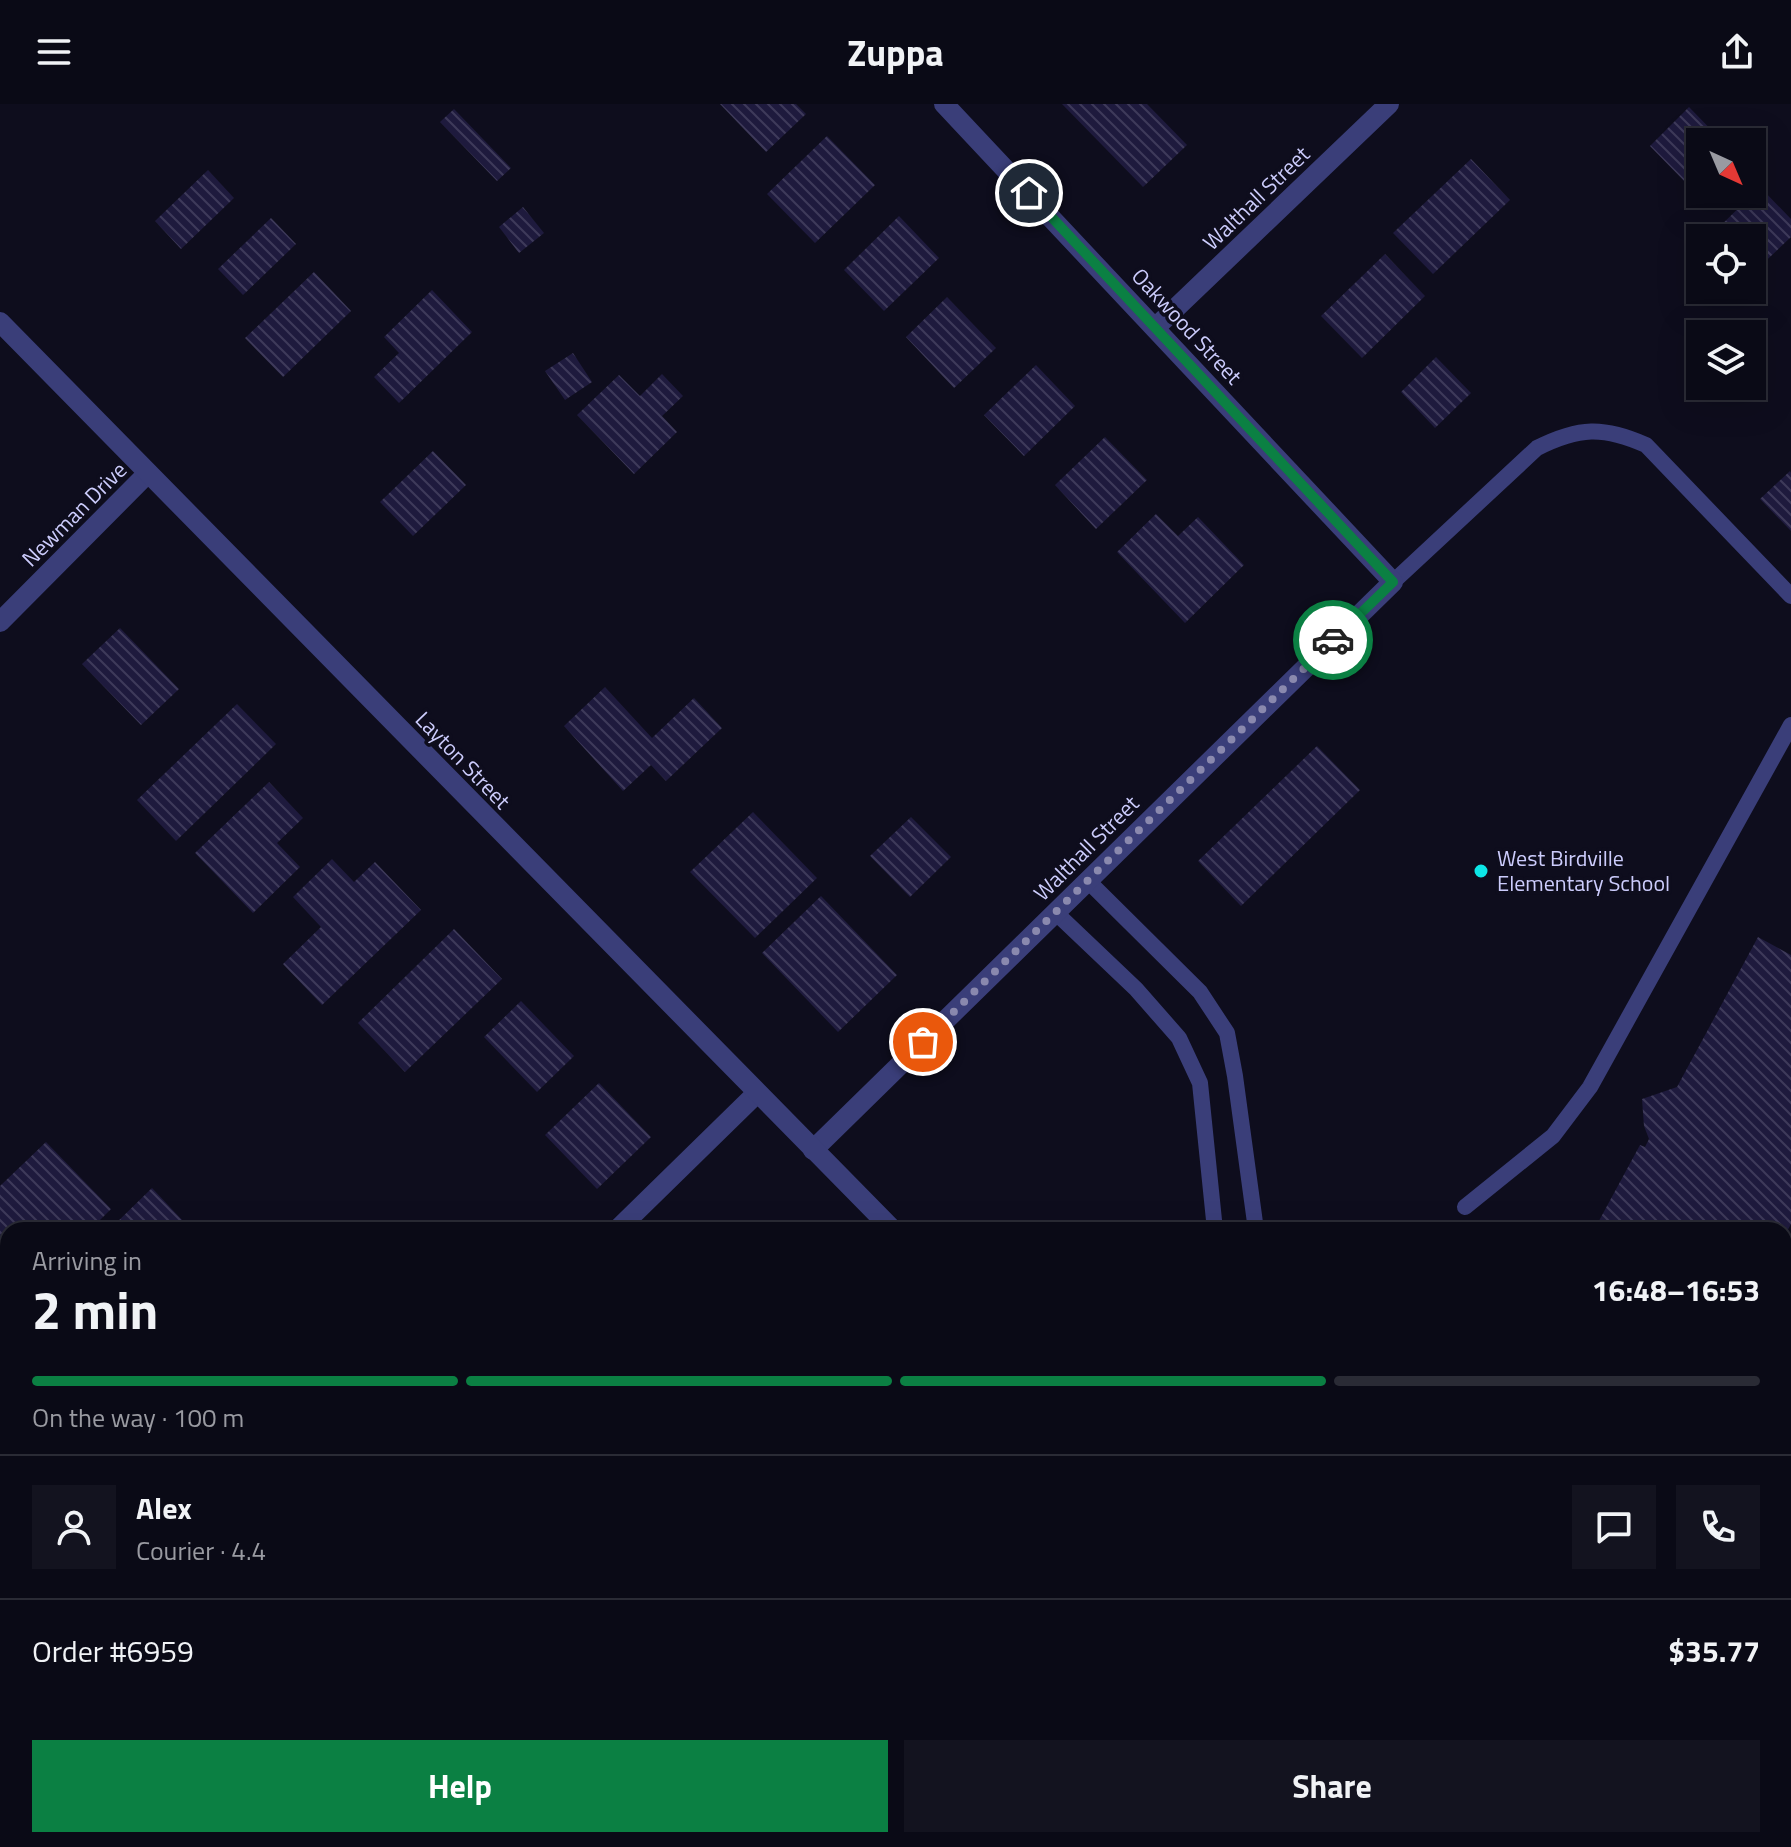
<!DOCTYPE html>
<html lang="en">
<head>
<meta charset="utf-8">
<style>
	:root { --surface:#0a0a16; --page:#13131f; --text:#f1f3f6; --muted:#999aa1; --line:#2a2b35; --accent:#0b8043 }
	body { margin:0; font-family:"Titillium Web",sans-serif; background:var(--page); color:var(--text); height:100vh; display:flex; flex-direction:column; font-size:30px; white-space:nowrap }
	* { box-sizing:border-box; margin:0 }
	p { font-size:26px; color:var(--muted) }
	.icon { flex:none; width:44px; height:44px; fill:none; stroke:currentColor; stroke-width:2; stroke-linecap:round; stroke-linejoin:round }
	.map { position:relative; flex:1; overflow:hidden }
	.side { position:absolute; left:0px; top:1118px; width:1792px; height:626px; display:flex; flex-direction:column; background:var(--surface); border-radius:24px 24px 0 0; box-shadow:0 8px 32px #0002,0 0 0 2px var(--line) }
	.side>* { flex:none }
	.needle { width:52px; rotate:136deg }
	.tools { position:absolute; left:1686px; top:24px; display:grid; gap:16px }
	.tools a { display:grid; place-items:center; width:80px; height:80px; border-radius:0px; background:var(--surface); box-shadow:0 8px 32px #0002,0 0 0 2px var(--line); font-size:40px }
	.pin { position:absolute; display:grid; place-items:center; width:68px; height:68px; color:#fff; margin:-34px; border:4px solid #fff; border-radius:50%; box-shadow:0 2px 8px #0007 }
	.courier { position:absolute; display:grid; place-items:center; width:80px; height:80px; margin:-40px; border:6px solid #0b8043; border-radius:50%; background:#fff; color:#222; box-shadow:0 2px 10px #0007 }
	.overview em { font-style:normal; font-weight:700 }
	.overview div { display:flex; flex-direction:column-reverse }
	.overview { display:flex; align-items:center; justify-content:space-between; height:136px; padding:0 32px }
	h1 { font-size:52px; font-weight:700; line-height:60px }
	.bar { display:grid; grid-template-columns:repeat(4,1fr); gap:12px 8px; align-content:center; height:96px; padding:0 32px }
	.bar i { height:10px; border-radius:6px; background:var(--line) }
	.bar .on { background:var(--accent) }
	.bar p { grid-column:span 4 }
	.line { display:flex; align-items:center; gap:20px; padding:0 32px; border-top:2px solid var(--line) }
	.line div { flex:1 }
	.round { display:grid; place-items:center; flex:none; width:84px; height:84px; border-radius:0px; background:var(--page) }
	.cta { display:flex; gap:16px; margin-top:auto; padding:16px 32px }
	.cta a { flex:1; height:92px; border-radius:0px; background:var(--accent); color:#fff; font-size:32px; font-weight:700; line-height:92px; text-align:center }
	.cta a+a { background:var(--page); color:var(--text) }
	header { display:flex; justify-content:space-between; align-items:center; height:104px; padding:0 32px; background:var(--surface); font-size:36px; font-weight:700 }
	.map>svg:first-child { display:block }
	.building { fill:url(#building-back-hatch) }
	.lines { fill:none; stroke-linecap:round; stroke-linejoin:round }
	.service { stroke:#3a3e79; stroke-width:16 }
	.minor { stroke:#3a3e79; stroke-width:20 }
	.tertiary { stroke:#3a3e79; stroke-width:20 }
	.done { stroke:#8a89ae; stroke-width:8; stroke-dasharray:0 14.4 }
	.route { stroke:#0b8043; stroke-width:10 }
	.poi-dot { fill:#0de6e7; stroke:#0e0d1d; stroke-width:3 }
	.labels { text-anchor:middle; stroke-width:7; stroke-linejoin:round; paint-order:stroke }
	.street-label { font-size:22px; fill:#ccccfc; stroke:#0e0d1d }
	.poi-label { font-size:22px; fill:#ccccfc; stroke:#0e0d1d; text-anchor:start }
</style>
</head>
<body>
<header><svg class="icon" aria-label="menu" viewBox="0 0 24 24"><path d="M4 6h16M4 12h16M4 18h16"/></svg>Zuppa<svg class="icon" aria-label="share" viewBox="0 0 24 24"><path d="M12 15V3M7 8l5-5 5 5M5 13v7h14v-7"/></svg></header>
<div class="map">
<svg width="1791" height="1743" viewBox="0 0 1791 1743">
	<defs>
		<pattern id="building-back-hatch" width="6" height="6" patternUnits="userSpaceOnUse" patternTransform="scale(2)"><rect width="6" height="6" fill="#1e1a3d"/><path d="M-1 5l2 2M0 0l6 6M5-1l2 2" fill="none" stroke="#3e3a5a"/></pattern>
	</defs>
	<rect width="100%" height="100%" fill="#0e0d1d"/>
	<g class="building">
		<polygon points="720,0 796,0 806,10 766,48"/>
		<polygon points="1062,0 1147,0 1187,41 1143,83"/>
		<polygon points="1689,3 1723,38 1700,38 1700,77 1692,85 1650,42"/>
		<polygon points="454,5 511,64 497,77 440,18"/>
		<polygon points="827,32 875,81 815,139 767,90"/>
		<polygon points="1471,55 1510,96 1433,170 1393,129"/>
		<polygon points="208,66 234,94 181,145 155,117"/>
		<polygon points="1760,83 1791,115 1791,133 1752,170 1752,134 1708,134"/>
		<polygon points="523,103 544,129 519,149 499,123"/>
		<polygon points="899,112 939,154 884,207 844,166"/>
		<polygon points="271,114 296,140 243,191 218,165"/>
		<polygon points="1385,150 1425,192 1362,254 1321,212"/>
		<polygon points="314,168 351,207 283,273 245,234"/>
		<polygon points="432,186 472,228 399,299 374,273 399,249 384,233"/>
		<polygon points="947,193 996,244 954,284 906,233"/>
		<polygon points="573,249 592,278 565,296 545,267"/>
		<polygon points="1436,253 1471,289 1435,324 1401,288"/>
		<polygon points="1036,261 1075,302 1024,352 984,311"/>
		<polygon points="662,270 683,292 662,312 677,328 634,370 577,311 619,271 640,292"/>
		<polygon points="1105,333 1147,376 1096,425 1055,381"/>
		<polygon points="433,347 466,381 413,432 380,398"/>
		<polygon points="1790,367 1791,369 1791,427 1760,395"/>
		<polygon points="1156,410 1178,432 1198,413 1244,461 1185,519 1117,448"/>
		<polygon points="120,524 179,585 141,621 82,560"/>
		<polygon points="605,583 652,634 694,594 722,624 666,677 651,661 623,687 564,622"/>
		<polygon points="237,600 276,640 176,737 137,696"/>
		<polygon points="1317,642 1360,686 1241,802 1198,757"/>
		<polygon points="269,678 303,714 277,739 300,763 253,809 195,749"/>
		<polygon points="753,708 817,774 755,834 690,768"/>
		<polygon points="911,713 951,753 910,793 870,752"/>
		<polygon points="332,755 354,778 375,758 421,806 322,901 283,860 321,823 293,793"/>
		<polygon points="821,792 897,871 838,928 762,849"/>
		<polygon points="454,825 502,875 405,968 358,919"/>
		<polygon points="1758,833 1791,851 1791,1120 1784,1133 1784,1126 1594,1126 1640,1041 1645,1043 1649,1035 1644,1022 1642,995 1677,983"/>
		<polygon points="521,897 574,952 537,988 484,933"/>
		<polygon points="599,979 651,1033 597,1085 545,1031"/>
		<polygon points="46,1038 111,1105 90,1126 8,1126 8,1157 0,1149 0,1082"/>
		<polygon points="152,1084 184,1118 175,1126 113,1126 111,1124"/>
		<polygon points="1791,1269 1791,1491 1784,1494 1784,1272"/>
		<polygon points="0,1392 8,1401 8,1454 0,1462"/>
		<polygon points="589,1736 675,1736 682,1743 581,1743"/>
		<polygon points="1220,1736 1242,1736 1249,1743 1212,1743"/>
	</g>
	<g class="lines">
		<g class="service">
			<path d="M1393,478L1537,344C1579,323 1603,322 1646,341L1791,492"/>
			<polyline points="1087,776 1200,888 1227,929 1235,972 1256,1126"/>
			<polyline points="1055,808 1136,885 1179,934 1200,979 1215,1126"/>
			<polyline points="1465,1103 1553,1032 1590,983 1791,621"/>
			<polyline points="1645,1736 1680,1741 1699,1736"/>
			<polyline points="1622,1743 1630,1736"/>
		</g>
		<g class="minor">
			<polyline points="1156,223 1389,0"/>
			<polyline points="0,518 148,369"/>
			<polyline points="813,1046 1393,478 944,0"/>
			<polyline points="617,1126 757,989"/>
			<polyline points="0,1323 8,1330"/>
			<polyline points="408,1736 415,1743"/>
		</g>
		<g class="tertiary">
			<polyline points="0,218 893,1126"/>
			<polyline points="1488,1736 1495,1743"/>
		</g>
	</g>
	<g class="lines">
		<polyline class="done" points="923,938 1333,536"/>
		<polyline class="route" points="1029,89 1393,478 1333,536"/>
	</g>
	<circle class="poi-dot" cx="1481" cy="767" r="8"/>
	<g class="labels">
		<g class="street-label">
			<text transform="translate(1256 94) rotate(-44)" y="8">Walthall Street</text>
			<text transform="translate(1187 222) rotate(47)" y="8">Oakwood Street</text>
			<text transform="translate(74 410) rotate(-45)" y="8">Newman Drive</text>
			<text transform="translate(463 656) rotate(46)" y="8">Layton Street</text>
			<text transform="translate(1086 744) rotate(-45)" y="8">Walthall Street</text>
		</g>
		<g class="poi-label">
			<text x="1497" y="762">West Birdville<tspan x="1497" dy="25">Elementary School</tspan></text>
		</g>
	</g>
</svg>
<div class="tools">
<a><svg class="needle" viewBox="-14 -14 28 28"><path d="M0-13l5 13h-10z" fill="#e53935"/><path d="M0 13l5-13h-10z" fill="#999aa1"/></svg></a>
<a><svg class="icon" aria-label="locate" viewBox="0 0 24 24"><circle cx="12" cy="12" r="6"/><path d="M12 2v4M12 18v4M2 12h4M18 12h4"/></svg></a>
<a><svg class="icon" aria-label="layers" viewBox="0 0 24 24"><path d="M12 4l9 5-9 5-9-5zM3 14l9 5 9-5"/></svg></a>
</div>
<div class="pin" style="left:923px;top:938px;background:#ea580c"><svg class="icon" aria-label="bag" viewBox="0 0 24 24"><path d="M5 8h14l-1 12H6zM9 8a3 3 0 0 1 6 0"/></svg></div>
<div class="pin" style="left:1029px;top:89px;background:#1f2937"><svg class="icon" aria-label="home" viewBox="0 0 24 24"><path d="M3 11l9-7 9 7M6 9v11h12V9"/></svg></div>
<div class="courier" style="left:1333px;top:536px"><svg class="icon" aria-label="car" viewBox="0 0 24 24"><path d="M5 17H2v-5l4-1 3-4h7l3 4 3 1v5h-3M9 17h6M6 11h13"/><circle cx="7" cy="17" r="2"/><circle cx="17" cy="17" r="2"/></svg></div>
<section class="side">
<div class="overview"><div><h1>2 min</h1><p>Arriving in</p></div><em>16:48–16:53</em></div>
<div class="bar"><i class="on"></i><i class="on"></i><i class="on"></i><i></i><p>On the way · 100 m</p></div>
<div class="line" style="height:144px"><a class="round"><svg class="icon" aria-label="person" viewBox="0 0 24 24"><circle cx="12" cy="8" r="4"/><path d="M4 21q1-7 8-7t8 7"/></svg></a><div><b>Alex</b><p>Courier · 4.4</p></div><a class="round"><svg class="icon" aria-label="chat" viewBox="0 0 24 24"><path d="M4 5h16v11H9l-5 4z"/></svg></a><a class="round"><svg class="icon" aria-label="phone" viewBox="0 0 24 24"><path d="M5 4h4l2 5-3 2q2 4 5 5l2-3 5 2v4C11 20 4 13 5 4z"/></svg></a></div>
<div class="line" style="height:104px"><div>Order #6959</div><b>$35.77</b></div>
<div class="cta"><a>Help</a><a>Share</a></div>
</section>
</div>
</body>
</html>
